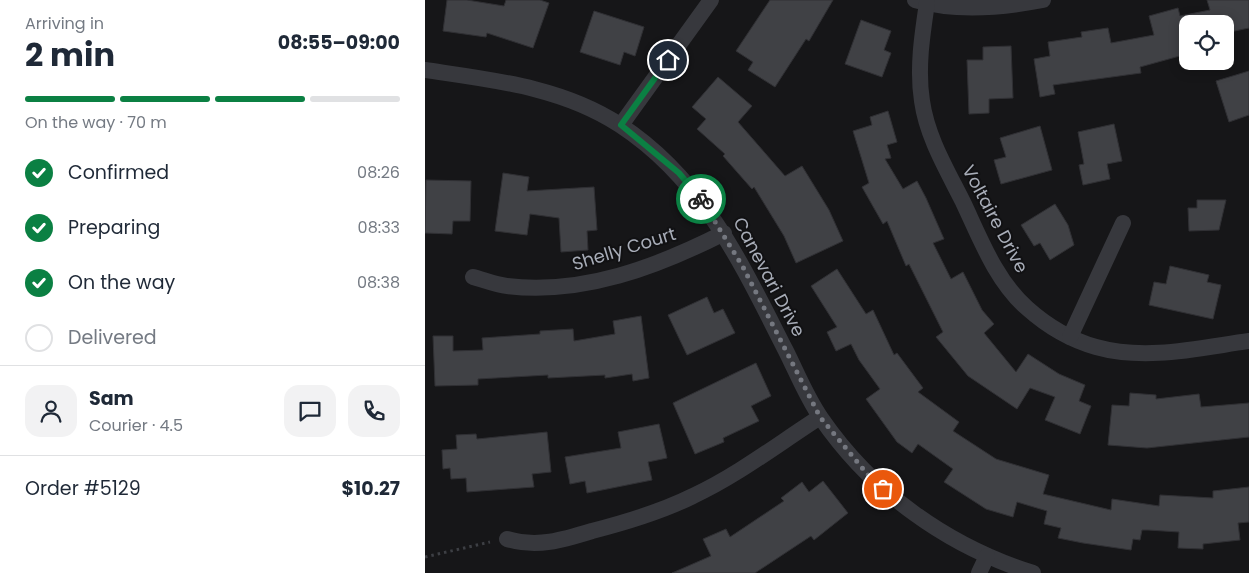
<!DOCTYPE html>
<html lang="en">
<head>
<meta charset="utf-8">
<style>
	:root { --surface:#fff; --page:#f2f2f3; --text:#1f2937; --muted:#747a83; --line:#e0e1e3; --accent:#0b8043 }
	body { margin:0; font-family:Poppins,sans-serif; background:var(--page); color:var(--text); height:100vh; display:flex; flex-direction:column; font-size:19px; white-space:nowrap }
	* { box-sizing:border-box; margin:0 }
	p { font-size:16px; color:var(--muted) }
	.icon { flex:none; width:28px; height:28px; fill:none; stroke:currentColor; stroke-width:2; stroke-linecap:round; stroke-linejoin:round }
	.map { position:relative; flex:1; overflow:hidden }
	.drawer { display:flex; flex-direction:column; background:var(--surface); width:425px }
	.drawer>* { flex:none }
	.fabs { position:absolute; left:754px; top:15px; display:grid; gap:10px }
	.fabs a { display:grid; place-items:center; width:55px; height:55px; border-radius:10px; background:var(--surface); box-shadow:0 2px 12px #0003; font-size:25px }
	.pin { position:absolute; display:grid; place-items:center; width:42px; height:42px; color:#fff; margin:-21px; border:2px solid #fff; border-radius:50%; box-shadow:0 1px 5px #0007 }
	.courier { position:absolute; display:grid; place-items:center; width:50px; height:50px; margin:-25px; border:4px solid #0b8043; border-radius:50%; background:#fff; color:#222; box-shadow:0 1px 6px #0007 }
	.headline em { font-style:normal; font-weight:700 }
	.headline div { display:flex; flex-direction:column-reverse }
	.headline { display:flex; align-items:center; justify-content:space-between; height:85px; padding:0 25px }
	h1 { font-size:32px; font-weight:700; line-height:38px }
	.bar { display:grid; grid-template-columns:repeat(4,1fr); gap:8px 5px; align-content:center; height:60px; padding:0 25px }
	.bar i { height:6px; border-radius:4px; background:var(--line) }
	.bar .on { background:var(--accent) }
	.bar p { grid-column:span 4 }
	.line { display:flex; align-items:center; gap:12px; padding:0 25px; border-top:1px solid var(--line) }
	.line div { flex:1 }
	.round { display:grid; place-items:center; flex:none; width:52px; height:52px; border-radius:15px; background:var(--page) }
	ol { padding:0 25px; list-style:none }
	li { display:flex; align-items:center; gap:15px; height:55px }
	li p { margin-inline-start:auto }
	li .icon { padding:5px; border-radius:50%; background:var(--accent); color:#fff; stroke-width:4 }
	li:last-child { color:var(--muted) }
	li i { width:28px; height:28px; border:2px solid var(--line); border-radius:50% }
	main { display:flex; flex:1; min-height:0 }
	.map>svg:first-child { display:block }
	.building { fill:#404145; stroke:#303034 }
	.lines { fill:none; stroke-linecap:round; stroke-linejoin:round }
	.path { stroke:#3d3f44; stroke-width:3; stroke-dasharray:2.5 4; stroke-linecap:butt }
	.street { stroke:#37383d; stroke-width:16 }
	.done { stroke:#757880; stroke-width:5; stroke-dasharray:0 9 }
	.route { stroke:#0b8043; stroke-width:6 }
	.labels { text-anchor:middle; stroke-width:4; stroke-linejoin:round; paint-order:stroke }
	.street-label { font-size:18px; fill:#a8adb8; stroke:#111113 }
</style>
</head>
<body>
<main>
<section class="drawer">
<div class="headline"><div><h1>2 min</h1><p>Arriving in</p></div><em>08:55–09:00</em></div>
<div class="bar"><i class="on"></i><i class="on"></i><i class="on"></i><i></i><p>On the way · 70 m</p></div>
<ol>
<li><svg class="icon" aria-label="check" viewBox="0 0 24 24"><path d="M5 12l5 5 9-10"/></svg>Confirmed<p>08:26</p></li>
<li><svg class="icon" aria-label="check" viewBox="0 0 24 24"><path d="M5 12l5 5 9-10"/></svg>Preparing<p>08:33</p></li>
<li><svg class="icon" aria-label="check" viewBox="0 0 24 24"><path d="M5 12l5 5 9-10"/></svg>On the way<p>08:38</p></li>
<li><i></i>Delivered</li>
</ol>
<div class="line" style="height:90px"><a class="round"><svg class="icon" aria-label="person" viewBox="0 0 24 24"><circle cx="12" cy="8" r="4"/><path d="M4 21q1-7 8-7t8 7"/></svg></a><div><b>Sam</b><p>Courier · 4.5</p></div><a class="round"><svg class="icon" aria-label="chat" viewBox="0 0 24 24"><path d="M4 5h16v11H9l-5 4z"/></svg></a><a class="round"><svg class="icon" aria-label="phone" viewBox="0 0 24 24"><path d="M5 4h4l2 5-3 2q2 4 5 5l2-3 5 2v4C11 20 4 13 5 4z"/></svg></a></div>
<div class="line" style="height:65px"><div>Order #5129</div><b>$10.27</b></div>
</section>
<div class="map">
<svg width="824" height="573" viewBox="0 0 824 573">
	<rect width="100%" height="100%" fill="#161618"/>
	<g class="building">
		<polygon points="22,0 42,0 79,6 81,0 115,0 124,3 108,48 62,33 61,37 18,31"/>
		<polygon points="345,0 408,0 384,41 381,39 350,87 323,70 328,62 311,51"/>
		<polygon points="782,0 824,0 824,28 800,33 800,24 757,24 762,54 715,67 716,73 628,85 630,94 615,97 609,59 625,56 623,42 657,37 656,32 683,28 686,43 729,35 724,16 753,8 755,16 785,10"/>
		<polygon points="169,11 219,27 210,56 199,52 195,65 155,52"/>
		<polygon points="436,20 466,31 459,50 466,53 457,77 420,64"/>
		<polygon points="586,46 588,98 564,99 564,113 544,114 542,60 558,60 558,47"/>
		<polygon points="824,71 824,115 804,122 791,81"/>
		<polygon points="293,77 327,106 313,122 360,176 377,166 404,210 418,241 371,263 359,236 329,187 327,189 298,156 300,154 272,129 281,119 267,107"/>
		<polygon points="463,111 472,142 462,145 466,158 460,159 478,189 492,181 501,198 519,239 508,243 526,279 538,272 557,310 569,324 559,333 591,372 603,354 634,374 660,385 654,401 666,406 655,434 620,420 630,397 605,388 592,409 543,376 511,337 518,332 484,264 481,266 462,221 458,224 437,187 444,183 428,131 447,125 445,117"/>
		<polygon points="689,124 697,161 682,164 685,179 658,185 654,165 659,164 653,132"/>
		<polygon points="615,126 627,170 576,184 569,160 581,157 575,138"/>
		<polygon points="78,173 104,177 102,191 169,187 172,230 162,231 163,250 136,252 134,218 105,214 102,235 70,231"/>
		<polygon points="1,180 46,181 45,221 28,221 27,234 0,233"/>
		<polygon points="772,200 801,200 794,230 764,231 763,208 772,208"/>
		<polygon points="630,204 643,225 649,245 625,260 615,243 609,246 596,225"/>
		<polygon points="745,266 784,275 782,282 796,285 788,319 724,305 729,282 741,284"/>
		<polygon points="412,269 441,314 448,310 469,355 472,353 498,388 493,392 534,422 528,431 571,459 624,475 618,494 686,510 687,499 734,506 735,495 788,498 788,491 824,487 824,522 813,523 815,540 778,544 778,549 753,548 754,532 723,530 717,530 715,540 708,539 706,550 658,543 633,538 636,528 619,524 622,511 592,502 588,517 561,509 519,482 528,469 493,444 487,453 472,442 441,399 455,389 434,360 426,344 411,351 402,332 412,327 386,286"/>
		<polygon points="282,297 289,313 298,309 310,333 262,355 243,315"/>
		<polygon points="216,316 224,378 208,381 207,374 180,378 180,375 123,378 123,375 53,379 53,385 10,386 8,336 28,336 28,351 58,350 57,338 115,334 115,331 148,329 149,341 190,334 188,321"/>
		<polygon points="331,363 346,396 326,406 334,421 298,438 299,442 270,454 248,403"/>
		<polygon points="705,393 731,395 731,399 774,394 776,407 824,403 824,437 722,448 683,445 687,405 704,406"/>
		<polygon points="234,424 242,458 223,462 227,480 162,493 160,481 145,484 140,457 196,448 193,432"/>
		<polygon points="122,432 126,472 107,474 109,487 42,492 41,478 26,479 25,468 18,469 17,450 32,449 31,435 51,434 52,439"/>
		<polygon points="398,481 423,513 389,540 386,536 330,573 247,573 286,556 278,539 301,529 305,537 359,501 356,498 377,482 384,492"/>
	</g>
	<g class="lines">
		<polyline class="path" points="0,557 65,542"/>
		<g class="street">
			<path d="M490,0C531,12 576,8 618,0"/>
			<path d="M502,3C497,36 492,69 497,101C502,137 522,170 538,202C555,238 571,281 602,308C621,325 646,340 671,347C721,361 774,348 824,341"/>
			<path d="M0,70C68,80 137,87 195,125C279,180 317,265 361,351C372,373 382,398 396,418C447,492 522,546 608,573"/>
			<polyline points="196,125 286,0"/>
			<path d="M48,277C59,280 71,285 82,286C158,295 232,267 299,233"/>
			<polyline points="645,337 698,223"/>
			<path d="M82,539C112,548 138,540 167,531C202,522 236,512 268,496C313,475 353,444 395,417"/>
			<polyline points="554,573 562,556"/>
		</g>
	</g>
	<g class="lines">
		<polyline class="done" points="276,199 318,267 395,417 444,476 458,489"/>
		<polyline class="route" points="243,60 196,125 254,173 276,199"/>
	</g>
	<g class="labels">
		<g class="street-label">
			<text transform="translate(570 219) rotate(62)" y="6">Voltaire Drive</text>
			<text transform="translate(199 249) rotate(-17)" y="6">Shelly Court</text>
			<text transform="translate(344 277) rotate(62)" y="6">Canevari Drive</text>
		</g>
	</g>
</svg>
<div class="fabs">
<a><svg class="icon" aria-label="locate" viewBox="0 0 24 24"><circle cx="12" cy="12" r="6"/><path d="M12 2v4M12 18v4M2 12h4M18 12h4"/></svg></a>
</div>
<div class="pin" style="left:458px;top:489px;background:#ea580c"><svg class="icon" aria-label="bag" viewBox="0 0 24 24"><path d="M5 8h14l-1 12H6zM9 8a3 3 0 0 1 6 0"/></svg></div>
<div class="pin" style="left:243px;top:60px;background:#1f2937"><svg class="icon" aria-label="home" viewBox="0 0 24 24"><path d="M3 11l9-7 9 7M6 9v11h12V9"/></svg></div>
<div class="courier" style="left:276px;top:199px"><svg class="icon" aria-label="bike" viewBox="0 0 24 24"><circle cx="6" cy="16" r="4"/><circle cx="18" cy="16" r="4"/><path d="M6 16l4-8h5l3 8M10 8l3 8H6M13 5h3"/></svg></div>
</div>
</main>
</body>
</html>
